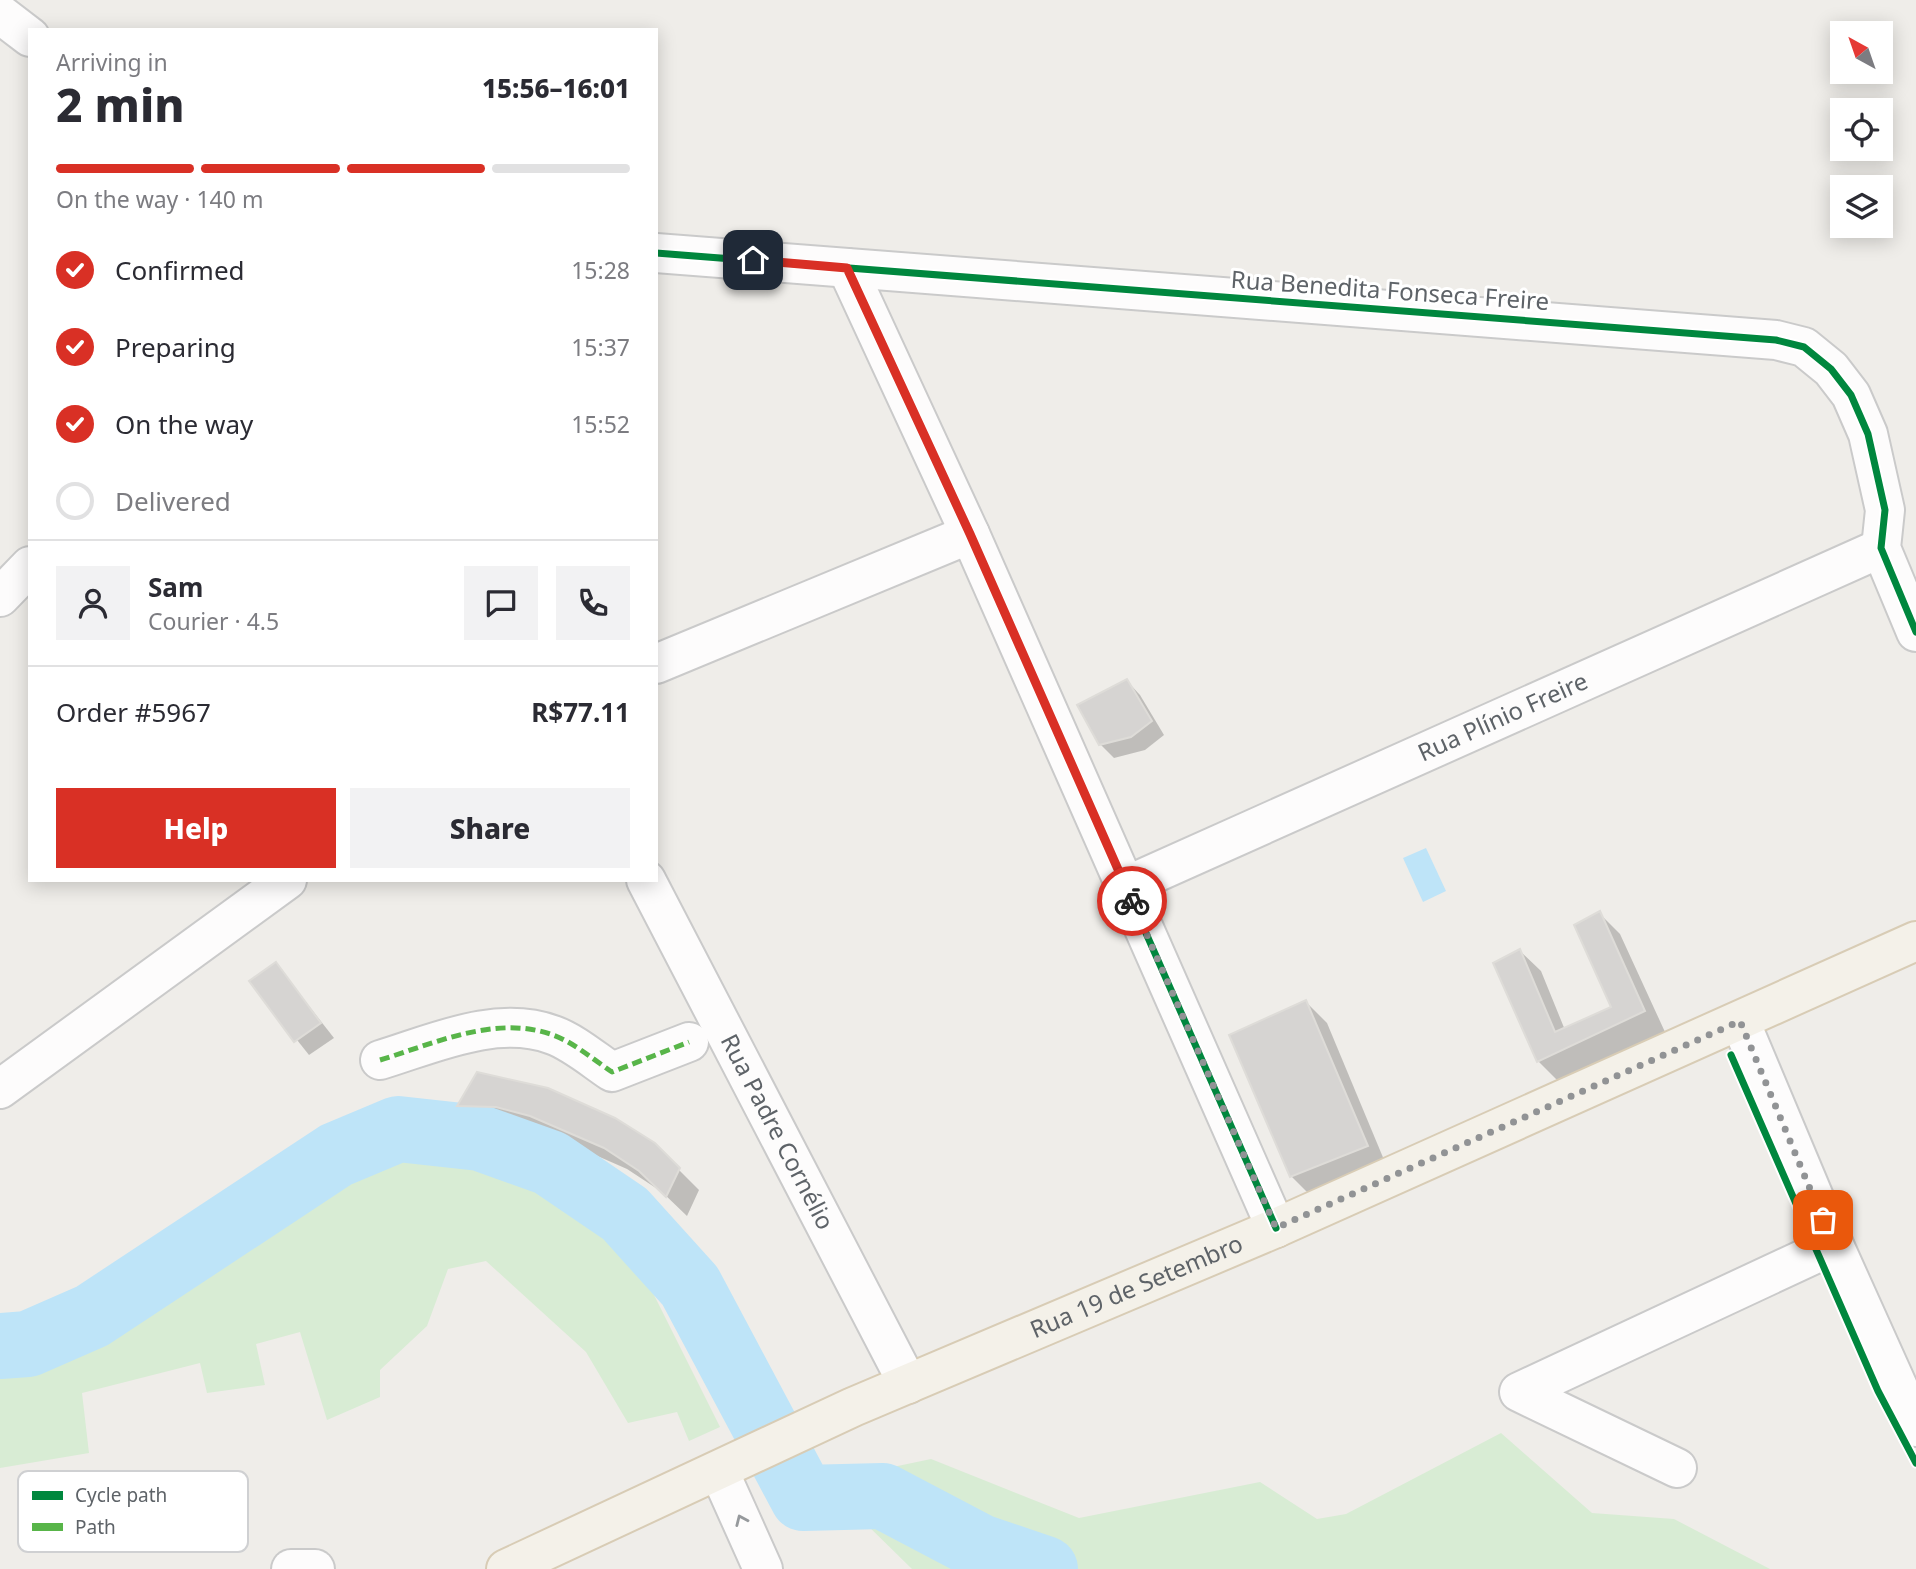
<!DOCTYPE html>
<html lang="en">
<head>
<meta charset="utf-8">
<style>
	:root { --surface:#fff; --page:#f2f2f3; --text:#2b2b33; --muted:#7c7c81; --line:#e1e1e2; --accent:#d93025 }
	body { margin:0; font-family:"Noto Sans",sans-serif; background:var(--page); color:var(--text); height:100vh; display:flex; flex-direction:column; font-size:26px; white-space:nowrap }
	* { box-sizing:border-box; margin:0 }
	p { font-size:23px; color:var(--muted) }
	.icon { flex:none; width:38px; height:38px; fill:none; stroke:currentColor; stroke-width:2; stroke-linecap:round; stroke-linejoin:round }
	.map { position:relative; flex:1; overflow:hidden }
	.sheet { position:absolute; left:28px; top:28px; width:630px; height:854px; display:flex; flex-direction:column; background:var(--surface); border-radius:0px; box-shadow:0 4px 18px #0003 }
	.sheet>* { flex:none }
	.needle { width:46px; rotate:320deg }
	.controls { position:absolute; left:1830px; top:21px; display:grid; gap:14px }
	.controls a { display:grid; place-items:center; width:63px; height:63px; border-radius:0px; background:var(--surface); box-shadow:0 4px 18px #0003; font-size:35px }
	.pin { position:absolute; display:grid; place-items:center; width:60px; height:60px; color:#fff; margin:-30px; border-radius:14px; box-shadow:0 4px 10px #0006 }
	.courier { position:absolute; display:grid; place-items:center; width:70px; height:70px; margin:-35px; border:5px solid #d93025; border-radius:50%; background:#fff; color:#222; box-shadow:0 2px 9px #0007 }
	.overview em { font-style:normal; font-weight:800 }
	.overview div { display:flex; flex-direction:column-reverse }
	.overview { display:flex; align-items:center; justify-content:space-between; height:119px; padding:0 28px }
	h1 { font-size:46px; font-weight:800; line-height:52px }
	.bar { display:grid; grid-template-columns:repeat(4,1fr); gap:10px 7px; align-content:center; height:84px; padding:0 28px }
	.bar i { height:9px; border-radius:5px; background:var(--line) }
	.bar .current { background:var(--accent) }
	.bar p { grid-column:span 4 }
	.line { display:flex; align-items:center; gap:18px; padding:0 28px; border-top:2px solid var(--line) }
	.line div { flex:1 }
	.round { display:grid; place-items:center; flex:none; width:74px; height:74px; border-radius:0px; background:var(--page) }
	ol { padding:0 28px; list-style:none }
	li { display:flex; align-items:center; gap:21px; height:77px }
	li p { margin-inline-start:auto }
	li .icon { padding:7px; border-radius:50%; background:var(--accent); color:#fff; stroke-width:4 }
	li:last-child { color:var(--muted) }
	li i { width:38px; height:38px; border:4px solid var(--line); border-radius:50% }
	.button { display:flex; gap:14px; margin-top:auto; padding:14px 28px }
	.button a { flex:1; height:80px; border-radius:0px; background:var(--accent); color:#fff; font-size:28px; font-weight:800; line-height:80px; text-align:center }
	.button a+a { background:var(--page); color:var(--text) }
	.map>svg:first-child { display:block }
	.green { fill:#d8ecd4 }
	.water { fill:#bee4f8 }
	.shadow { fill:#0003 }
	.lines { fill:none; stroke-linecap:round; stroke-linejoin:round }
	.river { stroke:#bee4f8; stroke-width:66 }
	.building { fill:#d6d4d2; stroke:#dedcd8; stroke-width:2 }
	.minor-casing { stroke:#cacaca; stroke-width:42 }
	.major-casing { stroke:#d8ccb5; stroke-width:42 }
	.minor { stroke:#fdfcfc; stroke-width:38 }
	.major { stroke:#f4f1e9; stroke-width:38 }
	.quiet { stroke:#58b549; stroke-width:5; stroke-dasharray:10 5; stroke-linecap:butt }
	.cycleway-casing { stroke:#fff; stroke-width:11 }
	.cycleway { stroke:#00873e; stroke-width:7 }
	.oneway { stroke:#96999c }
	.done { stroke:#919395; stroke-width:7; stroke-dasharray:0 12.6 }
	.route { stroke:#d93025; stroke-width:9 }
	.labels { text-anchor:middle; stroke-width:6; stroke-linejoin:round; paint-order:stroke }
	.street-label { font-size:24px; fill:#5e6368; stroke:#fff }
	.key { fill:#fff; stroke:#cfd0d2; stroke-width:2 }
	.key-label { font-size:19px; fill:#5e6368 }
</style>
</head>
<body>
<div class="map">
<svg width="1916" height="1569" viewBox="0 0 1916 1569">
	<rect width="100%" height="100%" fill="#efede9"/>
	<g class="green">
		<polygon points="460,1154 546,1187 604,1234 652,1291 720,1427 689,1441 677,1412 628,1423 586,1352 486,1261 448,1269 427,1326 380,1370 380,1397 327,1420 300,1332 256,1344 265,1385 207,1393 200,1363 82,1393 89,1453 0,1468 0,1371 31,1367 141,1319 245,1239 369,1161"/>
		<polygon points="1501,1433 1592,1513 1674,1519 1770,1569 912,1569 860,1518 896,1487 893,1467 931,1459 1079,1518 1260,1482 1317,1519 1346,1514"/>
	</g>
	<polygon class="water" points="1426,848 1446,891 1423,902 1403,858"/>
	<g class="shadow">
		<polygon points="1127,681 1140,695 1164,735 1145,750 1114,758 1100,744"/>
		<polygon points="1599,913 1620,934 1665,1032 1559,1082 1538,1061 1520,951 1541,971 1565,1030 1614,1008"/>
		<polygon points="276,964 334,1038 309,1055 251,982"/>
		<polygon points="1306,1002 1327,1023 1387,1167 1312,1197 1291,1176"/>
		<polygon points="477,1074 654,1145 699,1190 687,1216 662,1192 627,1169 552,1136 518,1127 480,1126 460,1106"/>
	</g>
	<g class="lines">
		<polyline class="river" points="0,1346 28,1344 92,1316 336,1155 398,1129 480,1138 550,1163 625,1214 690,1286 803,1498 883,1496 980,1547 1045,1569"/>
	</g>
	<g class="building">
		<polygon points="1127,679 1152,721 1131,737 1099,745 1077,705"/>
		<polygon points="1600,911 1645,1011 1537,1062 1493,963 1520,949 1555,1032 1611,1007 1574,925"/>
		<polygon points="276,962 321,1023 294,1042 249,981"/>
		<polygon points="1306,1000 1368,1146 1290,1177 1229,1035"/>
		<polygon points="477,1072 548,1088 615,1118 655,1143 680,1168 666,1197 639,1171 604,1148 530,1116 496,1107 457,1106"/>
	</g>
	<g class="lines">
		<g class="minor-casing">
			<g id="minor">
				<polyline points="0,14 30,37"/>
				<polyline points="656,253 1776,340 1804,347 1831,369 1851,395 1868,434 1885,510 1881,548 1916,632"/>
				<polyline points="847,268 970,534 1276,1228"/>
				<polyline points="0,597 30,566"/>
				<polyline points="656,664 970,534"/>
				<path id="s1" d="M646,880L908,1384"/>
				<path id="s2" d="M1126,886L1881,548"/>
				<polyline points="1740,1021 1834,1245 1916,1427"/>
				<path d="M380,1060C433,1044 496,1014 553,1035C573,1042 594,1060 612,1072L689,1042"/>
				<polyline points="0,1089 287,880"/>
				<polyline points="1677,1468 1519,1392 1834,1245"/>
				<polyline points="719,1471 763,1569"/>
				<polyline points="291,1569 315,1569"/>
			</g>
		</g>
		<g class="major-casing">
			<g id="major">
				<path id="s3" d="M506,1569L853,1407L1276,1228L1916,941"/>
			</g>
		</g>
		<use href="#minor" class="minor"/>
		<use href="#major" class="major"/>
		<path class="quiet" d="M380,1060C433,1044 496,1014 553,1035C573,1042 594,1060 612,1072L689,1042"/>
		<g class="cycleway-casing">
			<g id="cycleway">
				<polyline points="656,253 1776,340 1804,347 1831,369 1851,395 1868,434 1885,510 1881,548 1916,632"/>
				<polyline points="847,268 970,534 1276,1228"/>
				<polyline points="1731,1055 1878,1391 1916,1463"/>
			</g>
		</g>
		<use href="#cycleway" class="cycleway"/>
	</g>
	<defs><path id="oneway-chevron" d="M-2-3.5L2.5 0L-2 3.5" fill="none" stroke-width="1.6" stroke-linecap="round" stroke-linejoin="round" transform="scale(1.75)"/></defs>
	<use class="oneway" href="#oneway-chevron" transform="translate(741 1520) rotate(-114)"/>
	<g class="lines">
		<polyline class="done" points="1132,901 1276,1228 1740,1021 1823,1220"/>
		<polyline class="route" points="753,260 847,268 970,534 1132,901"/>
	</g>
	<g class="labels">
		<g class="street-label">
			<text transform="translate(1390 291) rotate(4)" y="8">Rua Benedita Fonseca Freire</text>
			<text dy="8" stroke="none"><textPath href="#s2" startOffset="413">Rua Plínio Freire</textPath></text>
			<text dy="8" stroke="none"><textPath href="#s1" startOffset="284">Rua Padre Cornélio</textPath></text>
			<text dy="8" stroke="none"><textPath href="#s3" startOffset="691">Rua 19 de Setembro</textPath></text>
		</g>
	</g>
	<rect x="18" y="1471" width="230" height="81" rx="10" class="key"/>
	<rect x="32" y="1491" width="31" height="9" fill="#00873e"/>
	<rect x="32" y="1523" width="31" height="8" fill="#58b549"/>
	<g class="key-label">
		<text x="75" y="1502">Cycle path</text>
		<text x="75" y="1534">Path</text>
	</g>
</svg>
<div class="controls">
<a><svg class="needle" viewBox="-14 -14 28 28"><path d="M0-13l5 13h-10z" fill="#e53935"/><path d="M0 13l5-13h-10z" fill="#7c7c81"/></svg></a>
<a><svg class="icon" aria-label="locate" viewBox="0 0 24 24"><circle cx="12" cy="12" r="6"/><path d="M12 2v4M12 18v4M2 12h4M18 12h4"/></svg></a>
<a><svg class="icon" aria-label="layers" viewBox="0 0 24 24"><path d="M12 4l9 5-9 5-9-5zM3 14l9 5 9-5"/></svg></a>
</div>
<div class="pin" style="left:1823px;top:1220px;background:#ea580c"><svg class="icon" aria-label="bag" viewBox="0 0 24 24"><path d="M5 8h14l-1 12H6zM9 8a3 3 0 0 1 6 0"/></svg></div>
<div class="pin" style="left:753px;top:260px;background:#1f2937"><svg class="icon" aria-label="home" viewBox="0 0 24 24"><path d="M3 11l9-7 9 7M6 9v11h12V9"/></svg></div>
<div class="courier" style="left:1132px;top:901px"><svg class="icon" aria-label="bike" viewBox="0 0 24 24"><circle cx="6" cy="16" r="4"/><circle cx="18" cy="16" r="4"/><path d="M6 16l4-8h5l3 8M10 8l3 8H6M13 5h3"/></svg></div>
<section class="sheet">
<div class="overview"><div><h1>2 min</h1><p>Arriving in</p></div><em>15:56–16:01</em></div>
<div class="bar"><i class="current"></i><i class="current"></i><i class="current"></i><i></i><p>On the way · 140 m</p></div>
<ol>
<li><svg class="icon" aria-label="check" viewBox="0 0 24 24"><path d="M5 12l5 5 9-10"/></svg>Confirmed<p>15:28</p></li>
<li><svg class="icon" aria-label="check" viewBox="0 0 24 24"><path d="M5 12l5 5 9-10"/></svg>Preparing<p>15:37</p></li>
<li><svg class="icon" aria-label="check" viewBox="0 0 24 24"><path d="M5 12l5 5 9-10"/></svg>On the way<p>15:52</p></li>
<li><i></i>Delivered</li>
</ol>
<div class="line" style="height:126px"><a class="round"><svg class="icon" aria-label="person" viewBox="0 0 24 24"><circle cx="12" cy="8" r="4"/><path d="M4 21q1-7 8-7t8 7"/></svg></a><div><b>Sam</b><p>Courier · 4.5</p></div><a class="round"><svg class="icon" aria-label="chat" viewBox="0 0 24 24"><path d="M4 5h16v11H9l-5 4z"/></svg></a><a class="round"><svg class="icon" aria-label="phone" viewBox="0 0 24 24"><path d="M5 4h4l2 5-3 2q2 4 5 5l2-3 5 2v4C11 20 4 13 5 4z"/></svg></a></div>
<div class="line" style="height:91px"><div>Order #5967</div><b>R$77.11</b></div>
<div class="button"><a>Help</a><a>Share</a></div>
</section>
</div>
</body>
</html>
